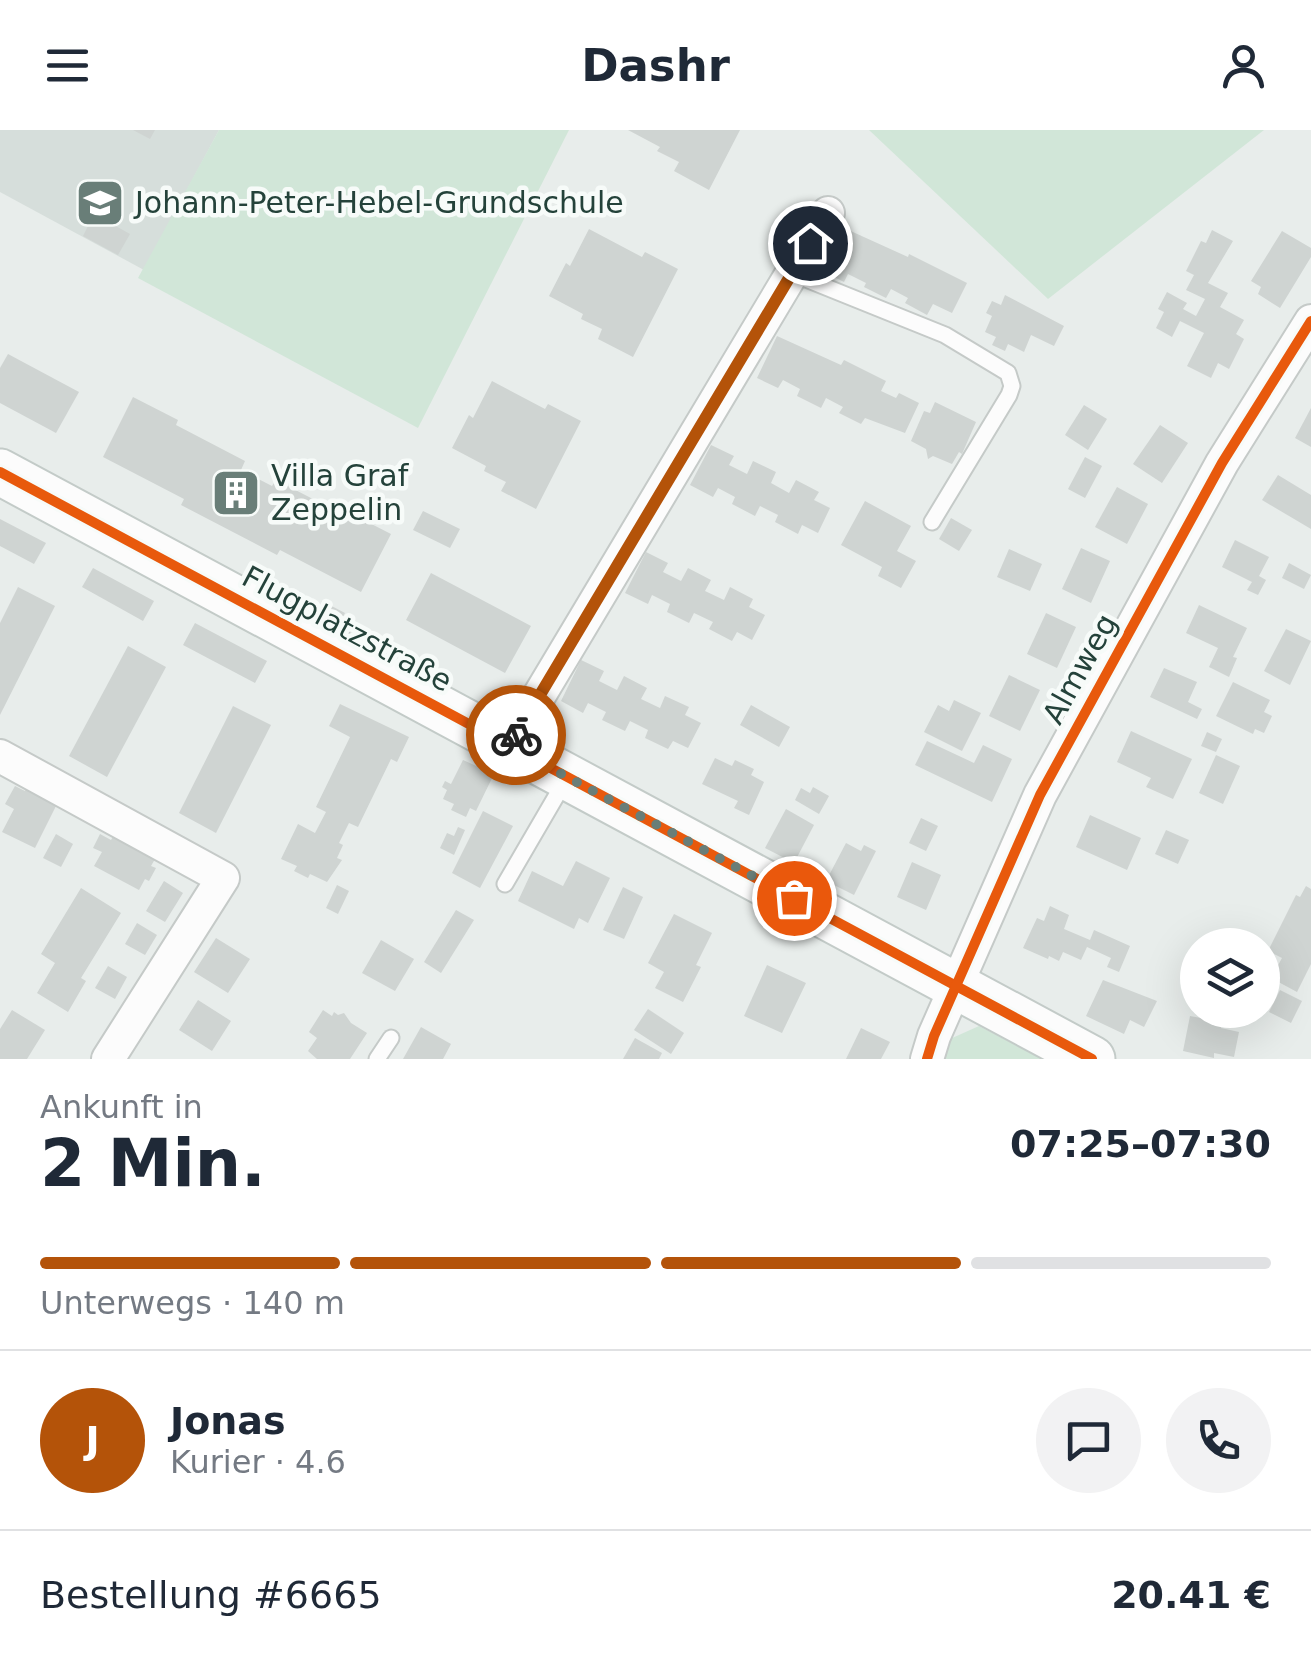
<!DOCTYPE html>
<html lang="de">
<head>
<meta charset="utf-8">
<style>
	:root { --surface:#fff; --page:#f2f2f3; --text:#1f2937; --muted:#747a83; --line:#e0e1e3; --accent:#b45309 }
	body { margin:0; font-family:"DejaVu Sans",sans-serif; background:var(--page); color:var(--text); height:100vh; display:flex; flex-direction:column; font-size:38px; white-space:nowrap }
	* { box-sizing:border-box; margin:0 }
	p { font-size:32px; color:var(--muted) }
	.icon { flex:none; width:55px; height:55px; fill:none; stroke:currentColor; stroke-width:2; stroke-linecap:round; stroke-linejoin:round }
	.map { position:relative; height:929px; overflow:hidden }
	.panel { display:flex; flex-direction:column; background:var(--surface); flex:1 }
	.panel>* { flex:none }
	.buttons { position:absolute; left:1180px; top:798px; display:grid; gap:20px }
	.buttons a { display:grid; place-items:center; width:100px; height:100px; border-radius:50%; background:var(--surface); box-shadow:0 10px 40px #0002; font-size:50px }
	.pin { position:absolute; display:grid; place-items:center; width:85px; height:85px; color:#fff; margin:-42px; border:5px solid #fff; border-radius:50%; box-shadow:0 2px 10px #0007 }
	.courier { position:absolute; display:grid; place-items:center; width:100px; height:100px; margin:-50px; border:8px solid #b45309; border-radius:50%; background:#fff; color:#222; box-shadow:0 2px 12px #0007 }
	.headline em { font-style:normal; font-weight:800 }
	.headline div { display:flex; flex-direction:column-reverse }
	.headline { display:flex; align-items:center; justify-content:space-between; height:170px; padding:0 40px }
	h1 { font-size:65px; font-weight:800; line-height:75px }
	.bar { display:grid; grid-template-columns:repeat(4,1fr); gap:15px 10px; align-content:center; height:120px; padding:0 40px }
	.bar i { height:12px; border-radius:8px; background:var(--line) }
	.bar .on { background:var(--accent) }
	.bar p { grid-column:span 4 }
	.line { display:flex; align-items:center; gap:25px; padding:0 40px; border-top:2px solid var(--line) }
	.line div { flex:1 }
	.round { display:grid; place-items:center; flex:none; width:105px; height:105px; border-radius:52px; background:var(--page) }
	header { display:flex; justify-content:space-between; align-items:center; height:130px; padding:0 40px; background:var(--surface); font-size:45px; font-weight:800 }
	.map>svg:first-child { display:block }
	.built { fill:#d6dedb }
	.green { fill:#d1e6d8 }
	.building { fill:#cfd4d2 }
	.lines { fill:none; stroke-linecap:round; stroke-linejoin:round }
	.lane-casing { stroke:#c5cac8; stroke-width:19 }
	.street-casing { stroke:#c5cac8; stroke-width:36 }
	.secondary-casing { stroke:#c3cbc8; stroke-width:49 }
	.lane { stroke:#fcfcfc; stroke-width:15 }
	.street { stroke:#fcfcfc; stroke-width:32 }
	.secondary { stroke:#fcfcfc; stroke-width:45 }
	.cycleway-casing { stroke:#f7fbf9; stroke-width:16 }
	.cycleway { stroke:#e8590c; stroke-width:10 }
	.done { stroke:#697e78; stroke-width:10; stroke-dasharray:0 18 }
	.route { stroke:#b45309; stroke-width:12 }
	.labels { text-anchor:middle; stroke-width:9; stroke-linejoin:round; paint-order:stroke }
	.poi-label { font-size:30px; fill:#24423a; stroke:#f7fbf9; text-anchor:start }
	.street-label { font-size:30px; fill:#24423a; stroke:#f7fbf9 }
</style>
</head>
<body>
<header><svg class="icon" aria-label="menu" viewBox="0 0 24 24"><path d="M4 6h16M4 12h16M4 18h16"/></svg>Dashr<svg class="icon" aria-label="person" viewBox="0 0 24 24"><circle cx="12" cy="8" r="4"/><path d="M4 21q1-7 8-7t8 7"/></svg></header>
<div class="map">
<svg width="1311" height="929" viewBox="0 0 1311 929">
	<rect width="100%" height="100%" fill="#e8edeb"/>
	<polygon class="built" points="0,0 219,0 144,140 0,62"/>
	<g class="green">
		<polygon points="219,0 569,0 418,298 138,148"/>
		<polygon points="869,0 1264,0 1048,169"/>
		<polygon points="979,896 1042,929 944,929 950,909"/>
	</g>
	<g class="building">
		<polygon points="133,0 155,0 150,9"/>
		<polygon points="628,0 740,0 709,60 674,41 679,32 657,21 660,17"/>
		<polygon points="94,84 130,104 118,125 83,106"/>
		<polygon points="844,98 908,127 909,124 967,153 952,183 933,174 927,185 905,173 908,168 891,159 886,168 864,157 866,153 848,144 844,152 822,141"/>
		<polygon points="589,99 642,127 645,122 678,139 633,227 598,209 602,199 581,189 583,184 549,166 566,133 570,136"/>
		<polygon points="1212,100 1233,111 1208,153 1228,163 1220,177 1244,190 1236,204 1244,209 1229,239 1218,233 1211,248 1187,236 1204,203 1180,191 1172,207 1156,198 1164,182 1158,179 1167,162 1187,173 1183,179 1196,186 1205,169 1186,160 1194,145 1186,141 1201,111 1206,113"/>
		<polygon points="1282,101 1311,118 1311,127 1280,178 1258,164 1261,157 1251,151"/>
		<polygon points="1005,165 1064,196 1054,216 1031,205 1024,222 1008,214 1005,221 992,215 996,207 985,202 992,186 986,183 992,171 1001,175"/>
		<polygon points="777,206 841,235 844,230 886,251 881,261 896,268 899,263 919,273 905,303 865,288 861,294 839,283 843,277 826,268 821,278 797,266 800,259 783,250 778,258 757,248"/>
		<polygon points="8,224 79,262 56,303 0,273 0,238"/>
		<polygon points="492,251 545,279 548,274 581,291 536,379 501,361 506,352 484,341 486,336 452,318 469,285 473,288"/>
		<polygon points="133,267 178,290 176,295 245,331 241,340 272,356 276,350 344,385 346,381 391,404 361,462 280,420 277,425 181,375 184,369 103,327"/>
		<polygon points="935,272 976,292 962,324 959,322 952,334 933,326 928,329 926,319 911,311 924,281 930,283"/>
		<polygon points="1084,275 1107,289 1088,320 1065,305"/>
		<polygon points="1311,278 1311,317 1295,308"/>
		<polygon points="1160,295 1188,313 1162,353 1133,334"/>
		<polygon points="711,315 734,326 729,335 747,344 753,331 776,342 771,353 789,363 796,350 819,362 814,370 830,378 818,403 802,395 798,404 775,392 778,385 760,376 755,386 732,374 735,367 718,358 713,367 690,355"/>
		<polygon points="1085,327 1102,336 1085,368 1068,359"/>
		<polygon points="1278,345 1311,365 1311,399 1262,370"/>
		<polygon points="1117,357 1148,374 1127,414 1095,397"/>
		<polygon points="865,371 911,396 897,421 916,431 901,458 878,446 882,437 841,415"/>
		<polygon points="423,381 460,399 450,418 413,400"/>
		<polygon points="951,388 972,400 959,421 939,409"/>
		<polygon points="0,389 46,413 34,434 0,416"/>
		<polygon points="1235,410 1269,427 1259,446 1266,450 1258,465 1247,460 1252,452 1222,437"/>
		<polygon points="1081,418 1110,431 1091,473 1062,459"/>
		<polygon points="1009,419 1042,434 1030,461 997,447"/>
		<polygon points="646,422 668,433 663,442 681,451 688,438 711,450 705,461 724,470 730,457 753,469 749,477 765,485 752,510 737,502 732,511 709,499 713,492 694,483 689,493 667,482 670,474 652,465 648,474 625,463"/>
		<polygon points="1289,433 1311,445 1304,459 1282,448"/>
		<polygon points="93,438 154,471 143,491 82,457"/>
		<polygon points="431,443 531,496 505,543 406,490"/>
		<polygon points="18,457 55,476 0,585 0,493"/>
		<polygon points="322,471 345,483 338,496 315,484"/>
		<polygon points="1199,475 1247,498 1233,527 1237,528 1229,547 1209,537 1218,518 1186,503"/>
		<polygon points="1046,483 1076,497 1057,538 1027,524"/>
		<polygon points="195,493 267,531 255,553 183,515"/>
		<polygon points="1286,499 1311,511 1290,555 1264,541"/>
		<polygon points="128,516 166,537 107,647 69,626"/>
		<polygon points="581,530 604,541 599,551 617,560 624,546 647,558 641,569 660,578 665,566 689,577 685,585 701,593 688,618 673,611 668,619 645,608 648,600 630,591 625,601 602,590 606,582 588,573 583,583 561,571"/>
		<polygon points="1164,538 1197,552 1188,572 1202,579 1197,589 1150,567"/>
		<polygon points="1009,545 1040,560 1020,601 989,586"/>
		<polygon points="1233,552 1270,570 1264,582 1272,586 1264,603 1255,599 1253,604 1216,586"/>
		<polygon points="954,570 981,583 962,621 924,602 938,575 949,581"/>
		<polygon points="340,574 409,607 397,632 391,629 358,697 349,693 339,713 343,715 337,728 342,730 327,752 310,744 308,748 294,741 297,736 281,729 298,694 315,703 326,682 316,677 350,607 329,596"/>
		<polygon points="751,575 790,597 779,617 740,595"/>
		<polygon points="233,576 271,595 216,703 179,683"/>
		<polygon points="1131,601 1192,629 1173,669 1146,657 1151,648 1117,632"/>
		<polygon points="1207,602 1222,609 1216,622 1201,616"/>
		<polygon points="927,611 974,633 983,615 1012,629 992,672 915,635"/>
		<polygon points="1216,625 1240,636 1223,674 1199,663"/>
		<polygon points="715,628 732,636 735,630 754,639 751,645 764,652 749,685 734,678 738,671 702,654"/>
		<polygon points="463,630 494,644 476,681 470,678 466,687 451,680 454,674 443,669 447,660 442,657 445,651 451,654"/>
		<polygon points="15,656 25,661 27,657 58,672 35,718 2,702 14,679 5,674"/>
		<polygon points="813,657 829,666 819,684 795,670 801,658 810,663"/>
		<polygon points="786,679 814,695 794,733 765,718"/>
		<polygon points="483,681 513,696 480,758 452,743"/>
		<polygon points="1090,685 1141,708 1127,740 1076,717"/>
		<polygon points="921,688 938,696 926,721 909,713"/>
		<polygon points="458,697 465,700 454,725 440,718 447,703 454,706"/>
		<polygon points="117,700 159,722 151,736 156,738 149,751 145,749 139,760 94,736 102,722 93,718 100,704 111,710"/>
		<polygon points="1166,700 1189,710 1178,734 1155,724"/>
		<polygon points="56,704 73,714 61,737 43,728"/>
		<polygon points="846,713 861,721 864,715 876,721 854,765 826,751"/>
		<polygon points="576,731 610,748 588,793 579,788 574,799 518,771 532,741 563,756"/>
		<polygon points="912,732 941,745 926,780 897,767"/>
		<polygon points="164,751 183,763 165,792 146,781"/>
		<polygon points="337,755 349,761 338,784 326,778"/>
		<polygon points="1306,756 1311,759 1311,834 1297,862 1271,848 1282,828 1268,821 1296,765 1300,767"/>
		<polygon points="623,757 643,767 624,809 603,800"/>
		<polygon points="81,758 121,783 81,848 86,851 68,882 37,863 55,833 41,824"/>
		<polygon points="1050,776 1069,785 1064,799 1090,810 1094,800 1130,816 1119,842 1107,837 1111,828 1087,817 1081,830 1063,822 1059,831 1049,826 1048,829 1023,818 1037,788 1044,791"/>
		<polygon points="456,780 474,790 441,843 424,832"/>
		<polygon points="674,784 712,803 696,835 701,837 683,872 655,858 664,842 648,833"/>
		<polygon points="137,793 157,805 145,825 125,814"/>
		<polygon points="216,808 250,829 228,863 194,842"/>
		<polygon points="381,810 414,829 395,861 362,843"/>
		<polygon points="767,835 806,853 782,903 744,886"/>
		<polygon points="108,836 127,847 115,869 95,858"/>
		<polygon points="1103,850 1157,871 1144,897 1130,890 1124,904 1086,886"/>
		<polygon points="1280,860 1302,871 1291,893 1269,882"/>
		<polygon points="198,870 231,891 212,921 179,900"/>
		<polygon points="648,879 684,903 671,924 634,900"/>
		<polygon points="12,880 45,900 27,929 0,929 0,899"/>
		<polygon points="323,880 332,886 334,882 338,885 344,883 351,893 367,903 350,929 317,929 308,921 317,908 309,902"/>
		<polygon points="1190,886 1222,892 1221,898 1239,902 1234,927 1214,923 1214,928 1183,921"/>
		<polygon points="421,897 451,914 443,929 403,929"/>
		<polygon points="861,898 890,912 881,929 846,929"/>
		<polygon points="635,908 662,923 659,929 623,929"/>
	</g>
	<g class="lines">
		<g class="lane-casing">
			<g id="lane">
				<polyline points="791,143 945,205 1008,243 1012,256 1009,265 932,392"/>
				<polyline points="505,754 565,651"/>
				<polyline points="377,929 391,908"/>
			</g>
		</g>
		<g class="street-casing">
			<g id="street">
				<polyline points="509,616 828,83"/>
				<polyline points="0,626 223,748 108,929"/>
				<polyline points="927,929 934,906 1040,665 1222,333 1311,191"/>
			</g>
		</g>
		<g class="secondary-casing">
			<polyline id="secondary" points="0,342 1092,929"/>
		</g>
		<use href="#lane" class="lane"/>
		<use href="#street" class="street"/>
		<use href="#secondary" class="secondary"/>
		<g class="cycleway-casing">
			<g id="cycleway">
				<polyline points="0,342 1092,929"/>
				<polyline points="927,929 934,906 1040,665 1222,333 1311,191"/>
			</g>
		</g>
		<use href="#cycleway" class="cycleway"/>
	</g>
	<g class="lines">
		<polyline class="done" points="516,605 509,616 794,768"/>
		<polyline class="route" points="516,605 810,113"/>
	</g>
	<defs>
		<g id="school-square" transform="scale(2.5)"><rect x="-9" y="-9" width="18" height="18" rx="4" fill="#697e78" stroke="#f7fbf9"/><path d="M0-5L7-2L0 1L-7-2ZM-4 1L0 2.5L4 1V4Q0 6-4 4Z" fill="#fff"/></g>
		<g id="building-square" transform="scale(2.5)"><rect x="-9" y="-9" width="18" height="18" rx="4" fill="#697e78" stroke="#f7fbf9"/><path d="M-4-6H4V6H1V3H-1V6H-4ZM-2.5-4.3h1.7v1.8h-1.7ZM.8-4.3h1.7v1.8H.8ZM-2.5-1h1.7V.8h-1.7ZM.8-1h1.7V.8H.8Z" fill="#fff"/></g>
	</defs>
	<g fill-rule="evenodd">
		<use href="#school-square" x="100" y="73"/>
		<use href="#building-square" x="236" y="363"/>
	</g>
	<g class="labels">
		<g class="poi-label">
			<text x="135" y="83">Johann-Peter-Hebel-Grundschule</text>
			<text x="271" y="356">Villa Graf<tspan x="271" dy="34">Zeppelin</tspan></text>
		</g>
		<g class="street-label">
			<text transform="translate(347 499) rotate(28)" y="10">Flugplatzstraße</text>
			<text transform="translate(1080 539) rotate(-61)" y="10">Almweg</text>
		</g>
	</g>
</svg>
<div class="buttons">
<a><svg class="icon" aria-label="layers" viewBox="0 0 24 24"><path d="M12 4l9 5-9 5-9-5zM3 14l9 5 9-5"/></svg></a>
</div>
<div class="pin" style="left:794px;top:768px;background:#ea580c"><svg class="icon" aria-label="bag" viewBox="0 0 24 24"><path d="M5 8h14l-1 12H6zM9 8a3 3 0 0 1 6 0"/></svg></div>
<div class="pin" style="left:810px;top:113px;background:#1f2937"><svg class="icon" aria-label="home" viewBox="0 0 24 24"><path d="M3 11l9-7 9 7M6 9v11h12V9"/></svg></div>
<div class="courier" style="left:516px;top:605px"><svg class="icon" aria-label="bike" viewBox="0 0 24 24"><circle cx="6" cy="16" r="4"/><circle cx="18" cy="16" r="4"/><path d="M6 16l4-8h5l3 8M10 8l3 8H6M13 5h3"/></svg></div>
</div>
<section class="panel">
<div class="headline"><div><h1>2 Min.</h1><p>Ankunft in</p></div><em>07:25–07:30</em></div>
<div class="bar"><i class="on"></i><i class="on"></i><i class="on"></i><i></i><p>Unterwegs · 140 m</p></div>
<div class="line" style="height:180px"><b class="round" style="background:var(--accent);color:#fff">J</b><div><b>Jonas</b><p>Kurier · 4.6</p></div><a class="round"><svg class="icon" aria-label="chat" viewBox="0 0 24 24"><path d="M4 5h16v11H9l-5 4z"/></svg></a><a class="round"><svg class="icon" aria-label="phone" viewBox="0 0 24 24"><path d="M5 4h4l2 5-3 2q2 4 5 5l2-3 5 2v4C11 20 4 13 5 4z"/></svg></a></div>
<div class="line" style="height:130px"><div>Bestellung #6665</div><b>20.41 €</b></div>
</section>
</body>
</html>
